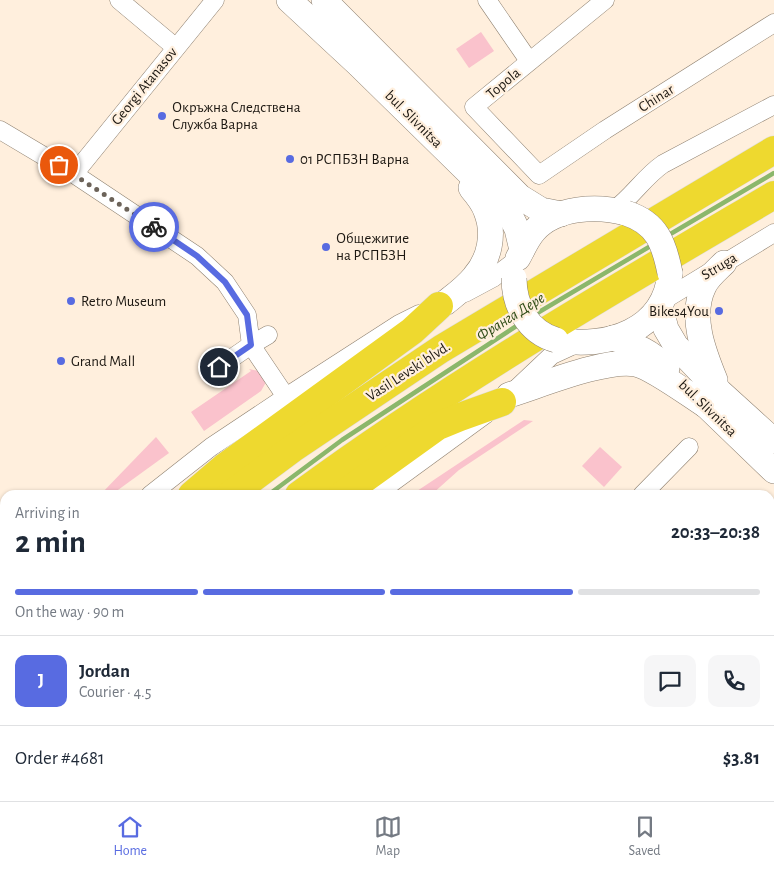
<!DOCTYPE html>
<html lang="en">
<head>
<meta charset="utf-8">
<style>
	:root { --surface:#fff; --page:#f6f6f7; --text:#1f2937; --muted:#747a83; --line:#e0e1e3; --accent:#586be1 }
	body { margin:0; font-family:"Alegreya Sans",sans-serif; background:var(--page); color:var(--text); height:100vh; display:flex; flex-direction:column; font-size:19px; white-space:nowrap }
	* { box-sizing:border-box; margin:0 }
	p { font-size:16px; color:var(--muted) }
	.icon { flex:none; width:28px; height:28px; fill:none; stroke:currentColor; stroke-width:2; stroke-linecap:round; stroke-linejoin:round }
	.map { position:relative; flex:1; overflow:hidden }
	.sheet { position:absolute; left:0px; top:490px; width:775px; height:311px; display:flex; flex-direction:column; background:var(--surface); border-radius:15px 15px 0 0; box-shadow:0 1px 4px #0004 }
	.sheet>* { flex:none }
	.pin { position:absolute; display:grid; place-items:center; width:42px; height:42px; color:#fff; margin:-21px; border:2px solid #fff; border-radius:50%; box-shadow:0 1px 5px #0007 }
	.courier { position:absolute; display:grid; place-items:center; width:50px; height:50px; margin:-25px; border:4px solid #586be1; border-radius:50%; background:#fff; color:#222; box-shadow:0 1px 6px #0007 }
	.headline em { font-style:normal; font-weight:600 }
	.headline div { display:flex; flex-direction:column-reverse }
	.headline { display:flex; align-items:center; justify-content:space-between; height:85px; padding:0 15px }
	h1 { font-size:32px; font-weight:600; line-height:38px }
	.bar { display:grid; grid-template-columns:repeat(4,1fr); gap:8px 5px; align-content:center; height:60px; padding:0 15px }
	.bar i { height:6px; border-radius:4px; background:var(--line) }
	.bar .on { background:var(--accent) }
	.bar p { grid-column:span 4 }
	.line { display:flex; align-items:center; gap:12px; padding:0 15px; border-top:1px solid var(--line) }
	.line div { flex:1 }
	.round { display:grid; place-items:center; flex:none; width:52px; height:52px; border-radius:10px; background:var(--page) }
	.menu { display:flex; justify-content:space-around; align-items:center; height:70px; border-top:1px solid var(--line); background:var(--surface); font-size:14px; color:var(--muted) }
	.menu a { display:grid; justify-items:center; gap:2px }
	.menu .on { color:var(--accent) }
	.map>svg:first-child { display:block }
	.green { fill:#fac2cc }
	.lines { fill:none; stroke-linecap:round; stroke-linejoin:round }
	.stream { stroke:#8bb76b; stroke-width:4.5 }
	.street-casing { stroke:#8e8070; stroke-width:19 }
	.secondary-casing { stroke:#8e8070; stroke-width:26 }
	.highway-casing { stroke:#dfdfde; stroke-width:29 }
	.street { stroke:#fff; stroke-width:18 }
	.secondary { stroke:#fff; stroke-width:25 }
	.highway { stroke:#eed92f; stroke-width:28 }
	.secondary-bridge-casing { stroke:#8e8070; stroke-width:26; stroke-linecap:butt }
	.secondary-bridge { stroke:#fff; stroke-width:25 }
	.done { stroke:#6c6359; stroke-width:5; stroke-dasharray:0 9 }
	.route { stroke:#586be1; stroke-width:6 }
	.poi-dot { fill:#586be1; stroke:#ffefdd; stroke-width:2 }
	.labels { text-anchor:middle; stroke-width:4.5; stroke-linejoin:round; paint-order:stroke }
	.street-label { font-size:15px; fill:#1d1812; stroke:#ffefdd }
	.poi-label { font-size:15px; fill:#1d1812; stroke:#ffefdd; text-anchor:start }
	.water-label { font-size:16px; font-style:italic; fill:#2d4a14; stroke:#ffefdd }
</style>
</head>
<body>
<div class="map">
<svg width="774" height="801" viewBox="0 0 774 801">
	<rect width="100%" height="100%" fill="#ffefdd"/>
	<g class="green">
		<polygon points="481,32 494,51 469,68 456,49"/>
		<polygon points="249,369 259,371 265,380 265,384 261,391 204,431 191,412 251,371"/>
		<polygon points="524,420 533,421 459,470 431,495 411,495"/>
		<polygon points="156,437 169,453 111,495 100,495"/>
		<polygon points="600,447 622,467 604,487 582,466"/>
	</g>
	<g class="lines">
		<g class="stream">
			<polyline points="667,236 774,173"/>
			<polyline points="534,315 654,244"/>
			<polyline points="268,495 342,440 521,323"/>
			<polyline points="0,713 5,709"/>
		</g>
		<g class="street-casing">
			<g id="street">
				<polyline points="119,0 175,47"/>
				<polyline points="487,0 529,61"/>
				<polyline points="605,0 474,107 539,175 605,130 774,23"/>
				<polyline points="0,130 74,174 197,256 225,282 247,315 251,345 286,397"/>
				<polyline points="74,174 215,0"/>
				<path d="M614,210C633,196 644,177 663,164L774,105"/>
				<polyline points="465,293 493,278 519,258"/>
				<polyline points="664,300 774,233"/>
				<polyline points="219,367 251,345 268,335"/>
				<polyline points="514,391 552,355 578,343"/>
				<polyline points="150,495 211,447 286,397 399,324 419,314"/>
				<polyline points="375,495 486,414"/>
				<polyline points="642,495 689,447"/>
				<polyline points="0,619 5,615"/>
				<polyline points="770,620 774,616"/>
				<polyline points="93,796 101,801"/>
				<polyline points="335,796 343,801"/>
				<polyline points="588,796 595,801"/>
				<polyline points="736,796 736,801"/>
			</g>
		</g>
		<g class="secondary-casing">
			<g id="secondary">
				<polyline points="289,0 358,64 508,211 517,229 522,250"/>
				<polyline points="324,0 520,197 541,210 561,214"/>
				<path d="M518,258C523,249 527,239 534,231C555,207 597,205 626,213"/>
				<path d="M445,303C455,295 466,287 474,277C490,259 495,233 486,211C483,202 477,195 471,188"/>
				<polyline points="660,306 666,329 676,346 720,392 774,441"/>
				<path d="M613,338C636,346 649,350 667,368"/>
				<path d="M556,340C607,349 665,331 670,273"/>
				<path d="M715,380C704,353 689,316 704,286C708,277 717,270 724,263"/>
				<polyline points="694,394 774,471"/>
				<path d="M509,395C539,386 606,358 636,364C653,368 688,394 705,405"/>
			</g>
		</g>
		<g class="highway-casing">
			<g id="highway">
				<polyline points="192,495 226,466 412,331 439,306"/>
				<polyline points="230,495 292,449 441,349 774,150"/>
				<path d="M299,495C450,384 613,290 774,195"/>
				<polyline points="342,495 438,426 460,417 502,402"/>
				<polyline points="0,658 5,655"/>
				<polyline points="0,682 5,678"/>
				<polyline points="0,737 5,733"/>
				<polyline points="0,781 5,776"/>
			</g>
		</g>
		<use href="#street" class="street"/>
		<use href="#secondary" class="secondary"/>
		<use href="#highway" class="highway"/>
		<g class="secondary-bridge-casing">
			<g id="secondary-bridge">
				<path d="M626,213C657,223 664,243 670,273"/>
				<path d="M514,278C514,306 528,332 556,340"/>
			</g>
		</g>
		<use href="#secondary-bridge" class="secondary-bridge"/>
	</g>
	<g class="lines">
		<polyline class="done" points="59,165 154,227"/>
		<polyline class="route" points="154,227 197,256 225,282 247,315 251,345 219,367"/>
	</g>
	<g class="poi-dot">
		<circle cx="162" cy="116" r="5"/>
		<circle cx="290" cy="159" r="5"/>
		<circle cx="326" cy="247" r="5"/>
		<circle cx="71" cy="301" r="5"/>
		<circle cx="719" cy="311" r="5"/>
		<circle cx="61" cy="361" r="5"/>
	</g>
	<g class="labels">
		<g class="street-label">
			<text transform="translate(503 83) rotate(-40)" y="5">Topola</text>
			<text transform="translate(144 86) rotate(-51)" y="5">Georgi Atanasov</text>
			<text transform="translate(656 98) rotate(-32)" y="5">Chinar</text>
			<text transform="translate(414 119) rotate(45)" y="5">bul. Slivnitsa</text>
			<text transform="translate(719 266) rotate(-31)" y="5">Struga</text>
			<text transform="translate(408 371) rotate(-33)" y="5">Vasil Levski blvd.</text>
			<text transform="translate(708 408) rotate(44)" y="5">bul. Slivnitsa</text>
		</g>
		<g class="poi-label">
			<text x="172" y="112">Окръжна Следствена<tspan x="172" dy="17">Служба Варна</tspan></text>
			<text x="300" y="164">01 РСПБЗН Варна</text>
			<text x="336" y="243">Общежитие<tspan x="336" dy="17">на РСПБЗН</tspan></text>
			<text x="81" y="306">Retro Museum</text>
			<text x="709" y="316" text-anchor="end">Bikes4You</text>
			<text x="71" y="366">Grand Mall</text>
		</g>
		<g class="water-label">
			<text transform="translate(510 316) rotate(-32)" y="6">Франга Дере</text>
		</g>
	</g>
</svg>
<div class="pin" style="left:59px;top:165px;background:#ea580c"><svg class="icon" aria-label="bag" viewBox="0 0 24 24"><path d="M5 8h14l-1 12H6zM9 8a3 3 0 0 1 6 0"/></svg></div>
<div class="pin" style="left:219px;top:367px;background:#1f2937"><svg class="icon" aria-label="home" viewBox="0 0 24 24"><path d="M3 11l9-7 9 7M6 9v11h12V9"/></svg></div>
<div class="courier" style="left:154px;top:227px"><svg class="icon" aria-label="bike" viewBox="0 0 24 24"><circle cx="6" cy="16" r="4"/><circle cx="18" cy="16" r="4"/><path d="M6 16l4-8h5l3 8M10 8l3 8H6M13 5h3"/></svg></div>
<section class="sheet">
<div class="headline"><div><h1>2 min</h1><p>Arriving in</p></div><em>20:33–20:38</em></div>
<div class="bar"><i class="on"></i><i class="on"></i><i class="on"></i><i></i><p>On the way · 90 m</p></div>
<div class="line" style="height:90px"><b class="round" style="background:var(--accent);color:#fff">J</b><div><b>Jordan</b><p>Courier · 4.5</p></div><a class="round"><svg class="icon" aria-label="chat" viewBox="0 0 24 24"><path d="M4 5h16v11H9l-5 4z"/></svg></a><a class="round"><svg class="icon" aria-label="phone" viewBox="0 0 24 24"><path d="M5 4h4l2 5-3 2q2 4 5 5l2-3 5 2v4C11 20 4 13 5 4z"/></svg></a></div>
<div class="line" style="height:65px"><div>Order #4681</div><b>$3.81</b></div>
</section>
</div>
<nav class="menu">
<a class="on"><svg class="icon" aria-label="home" viewBox="0 0 24 24"><path d="M3 11l9-7 9 7M6 9v11h12V9"/></svg>Home</a>
<a><svg class="icon" aria-label="map" viewBox="0 0 24 24"><path d="M3 6l6-2 6 2 6-2v14l-6 2-6-2-6 2zM9 4v14M15 6v14"/></svg>Map</a>
<a><svg class="icon" aria-label="saved" viewBox="0 0 24 24"><path d="M7 4h10v16l-5-4-5 4z"/></svg>Saved</a>
</nav>
</body>
</html>
